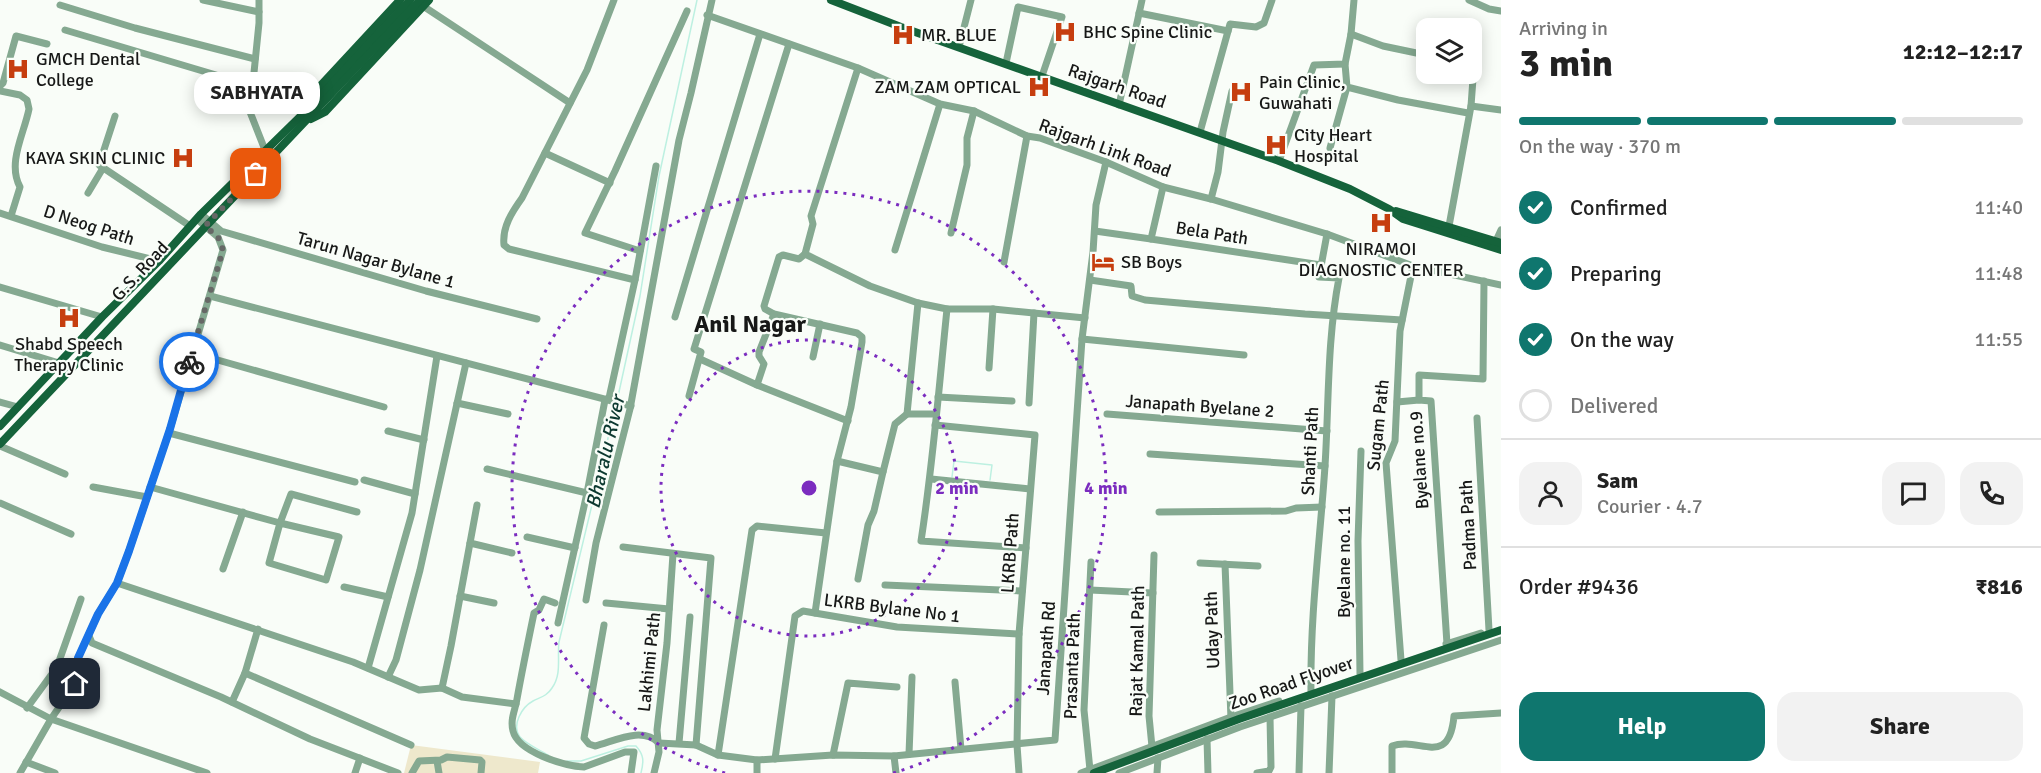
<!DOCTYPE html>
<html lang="en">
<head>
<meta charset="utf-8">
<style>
	:root { --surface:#fff; --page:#f2f2f2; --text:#222; --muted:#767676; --line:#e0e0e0; --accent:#0f766e }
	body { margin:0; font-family:Signika,sans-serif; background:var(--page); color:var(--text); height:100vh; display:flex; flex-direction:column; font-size:22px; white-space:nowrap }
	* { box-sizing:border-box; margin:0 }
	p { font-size:20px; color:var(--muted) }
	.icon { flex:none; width:33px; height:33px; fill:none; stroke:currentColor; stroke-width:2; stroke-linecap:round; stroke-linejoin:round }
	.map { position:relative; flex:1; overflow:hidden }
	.details { display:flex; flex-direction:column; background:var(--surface); width:540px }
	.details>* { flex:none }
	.tools { position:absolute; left:1416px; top:18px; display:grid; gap:12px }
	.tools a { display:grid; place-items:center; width:66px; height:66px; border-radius:12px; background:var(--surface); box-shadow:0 3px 15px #0003; font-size:30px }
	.pin { position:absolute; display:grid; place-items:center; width:51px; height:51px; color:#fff; margin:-26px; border-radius:12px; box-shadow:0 3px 9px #0006 }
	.courier { position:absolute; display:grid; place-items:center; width:60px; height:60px; margin:-30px; border:4px solid #1a73e8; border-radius:50%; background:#fff; color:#222; box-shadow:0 2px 8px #0007 }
	.bubble { position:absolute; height:42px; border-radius:18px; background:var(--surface); box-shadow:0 3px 15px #0003; font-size:20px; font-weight:700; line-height:42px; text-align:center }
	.head em { font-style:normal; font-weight:700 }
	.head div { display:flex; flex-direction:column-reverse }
	.head { display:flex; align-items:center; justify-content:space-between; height:102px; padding:0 18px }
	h1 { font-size:39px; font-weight:700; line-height:45px }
	.bar { display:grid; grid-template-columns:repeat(4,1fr); gap:9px 6px; align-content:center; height:72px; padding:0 18px }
	.bar i { height:8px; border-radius:4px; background:var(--line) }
	.bar .selected { background:var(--accent) }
	.bar p { grid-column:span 4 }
	.line { display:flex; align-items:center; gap:15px; padding:0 18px; border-top:2px solid var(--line) }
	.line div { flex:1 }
	.round { display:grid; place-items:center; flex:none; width:63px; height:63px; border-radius:18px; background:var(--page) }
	ol { padding:0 18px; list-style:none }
	li { display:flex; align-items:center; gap:18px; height:66px }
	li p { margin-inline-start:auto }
	li .icon { padding:6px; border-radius:50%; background:var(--accent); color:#fff; stroke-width:4 }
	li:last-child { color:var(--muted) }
	li i { width:33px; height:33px; border:3px solid var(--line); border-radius:50% }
	.cta { display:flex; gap:12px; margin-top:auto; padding:12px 18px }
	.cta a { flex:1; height:69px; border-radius:18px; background:var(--accent); color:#fff; font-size:24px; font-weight:700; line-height:69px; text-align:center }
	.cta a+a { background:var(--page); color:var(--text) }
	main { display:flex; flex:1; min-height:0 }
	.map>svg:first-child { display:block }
	.green { fill:#eee8cc }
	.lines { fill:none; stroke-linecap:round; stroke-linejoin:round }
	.stream { stroke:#bdf0e1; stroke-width:1.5 }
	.minor { stroke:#85a991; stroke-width:7 }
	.major { stroke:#15633b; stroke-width:8 }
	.major-bridge { stroke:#15633b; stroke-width:8 }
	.done { stroke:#666866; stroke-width:6; stroke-dasharray:0 10.8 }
	.route { stroke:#1a73e8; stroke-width:8 }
	.ring { fill:none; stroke:#7b2cbf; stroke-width:3; stroke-dasharray:3 6 }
	.labels { text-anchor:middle; stroke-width:4.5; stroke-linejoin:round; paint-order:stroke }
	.poi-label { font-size:18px; fill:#171817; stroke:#f9fdf8; text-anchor:start }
	.street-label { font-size:18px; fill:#171817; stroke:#f9fdf8 }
	.water-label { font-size:20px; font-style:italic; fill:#0c3930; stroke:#f9fdf8 }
	.district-label { font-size:24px; font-weight:bold; fill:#171817; stroke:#f9fdf8 }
	.centre { fill:#7b2cbf; stroke:#f9fdf8; stroke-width:3 }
	.ring-label { font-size:18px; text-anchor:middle; font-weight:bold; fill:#7b2cbf; stroke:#f9fdf8; stroke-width:4.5; stroke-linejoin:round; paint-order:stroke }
</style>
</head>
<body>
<main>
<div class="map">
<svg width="1501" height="773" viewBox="0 0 1501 773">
	<rect width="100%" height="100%" fill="#f9fdf8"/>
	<polygon class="green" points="411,745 540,762 538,773 404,773"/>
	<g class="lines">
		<g class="stream">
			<polyline points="617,401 640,296 659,176 697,0"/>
			<polyline points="952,477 954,461 992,465 990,480"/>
			<path d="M548,755C540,750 526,744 520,737C511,725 522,707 533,701C541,697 547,696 552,688C562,674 557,658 559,642L616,405"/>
			<path d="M567,761H581L628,746H636C644,755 644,761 641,773"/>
		</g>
		<g class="minor">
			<polyline points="203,0 259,12"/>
			<polyline points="259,0 259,23 250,112 265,150"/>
			<path d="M614,0L587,70L522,198C512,212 502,227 504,245L509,249L635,280"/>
			<polyline points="1469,0 1489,9 1501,11"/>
			<polyline points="60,5 135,28 255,59"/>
			<polyline points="423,6 570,103"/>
			<polyline points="1139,13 1228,31"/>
			<polyline points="707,15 858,68 940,104 974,111 1027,136 1040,138 1106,162 1163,187 1211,199 1327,234 1413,266 1501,285"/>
			<polyline points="65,30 253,86"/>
			<polyline points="1351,34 1383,46 1426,55"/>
			<polyline points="959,47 971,0"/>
			<polyline points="1006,63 1018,7 1062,17 1042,76"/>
			<polyline points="1345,64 1347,87 1398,100 1468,113"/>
			<polyline points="858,68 811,216 813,224 805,254 870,286 918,303 947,309 993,309 1085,318"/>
			<polyline points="0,86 3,83 16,36 47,44"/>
			<path d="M0,91L20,95L27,100L29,109C24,134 7,163 20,187L11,216"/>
			<polyline points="1119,105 1142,0"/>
			<polyline points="1471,106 1501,110"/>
			<polyline points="115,116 99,165 190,226"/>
			<polyline points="1200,132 1230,24 1256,27 1264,23 1272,0"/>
			<polyline points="1330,148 1347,87"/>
			<polyline points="545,153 610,183"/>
			<polyline points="1279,161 1314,65 1345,64 1351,34 1354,0"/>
			<polyline points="1163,187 1151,239 1321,265"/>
			<polyline points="88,193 103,168"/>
			<polyline points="1211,199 1218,172 1223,132 1232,91"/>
			<polyline points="0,213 102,247 159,261"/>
			<polyline points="201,214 221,231 426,291 537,319"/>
			<polyline points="1449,226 1471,106 1474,65 1472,65"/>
			<polyline points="1095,231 1151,239"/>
			<polyline points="951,233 967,165 967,138 974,111"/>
			<polyline points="1496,241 1501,230"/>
			<polyline points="895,250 940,104"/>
			<polyline points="640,251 585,233 615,171 687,11"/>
			<polyline points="805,254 799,259 783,255 779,257 764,306 765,309 774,314 857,333 862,337 862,342 851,407 837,461 815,613"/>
			<polyline points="1004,262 1027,136"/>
			<polyline points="1090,280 1131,286 1132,296 1145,300 1305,314 1402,320"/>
			<polyline points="0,287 102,317"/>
			<polyline points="210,296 631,406"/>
			<path d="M947,309C939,387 933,464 921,541L1026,548"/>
			<polyline points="675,317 760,34"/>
			<polyline points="1082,339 1244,355"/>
			<polyline points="0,345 59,363"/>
			<polyline points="193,353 384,407"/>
			<polyline points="813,357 820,324"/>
			<polyline points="700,359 757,385 848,421"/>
			<polyline points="989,368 993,309"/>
			<polyline points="757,385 764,364 759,356 759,352 774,314"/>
			<polyline points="689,396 701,352 694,349 789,44"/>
			<polyline points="938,397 1012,401"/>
			<polyline points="0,402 18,407"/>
			<polyline points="1397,402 1419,400"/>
			<polyline points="457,403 508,414"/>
			<polyline points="1029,403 1034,313"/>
			<polyline points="907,414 918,303"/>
			<polyline points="1107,414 1327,431"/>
			<polyline points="1477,418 1489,630"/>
			<polyline points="935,425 1035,435 1019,634 1017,745 1019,773"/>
			<polyline points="388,431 424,440"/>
			<polyline points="169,433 355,482"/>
			<polyline points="0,446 65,474"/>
			<polyline points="1150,454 1325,466"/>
			<polyline points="837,461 883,472 895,424 907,414 935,414"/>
			<polyline points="487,469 587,493"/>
			<polyline points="931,479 1030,489"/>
			<polyline points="364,480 415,494"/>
			<polyline points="93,487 147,497"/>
			<polyline points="150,487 280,523 269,563 326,580 339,537 280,523 291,494 357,512"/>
			<polyline points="0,503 71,534"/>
			<polyline points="1159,512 1286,511 1296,508 1322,507"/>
			<polyline points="527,537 575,548"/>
			<polyline points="470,543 512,553"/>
			<polyline points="623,547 711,558 696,745"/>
			<polyline points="1200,563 1258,566"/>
			<polyline points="1225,564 1231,719"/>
			<polyline points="223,569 243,512"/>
			<polyline points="858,579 868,525 874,511 883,472"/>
			<polyline points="117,583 353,662 419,690 442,688 462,697 516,704"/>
			<polyline points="885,585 1022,591"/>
			<polyline points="344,587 388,597"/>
			<polyline points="1090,590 1153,593"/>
			<polyline points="460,596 494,603"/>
			<polyline points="586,600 596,543 630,409 679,140 691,93 712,0"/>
			<path d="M555,603L544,599L539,610L534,613C528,642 522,671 517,699C515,711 510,719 513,731C518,752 564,766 584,767L625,752H634L631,773"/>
			<polyline points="606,603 669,609"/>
			<polyline points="558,623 587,493 605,400 609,398 635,280 656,166"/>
			<path d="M604,625L584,738L589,744L595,746C615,741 642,726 659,743"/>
			<polyline points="89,636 92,643 221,697 310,739 398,773"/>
			<polyline points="1446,644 1481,633"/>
			<polyline points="1447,644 1431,401 1419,400 1419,375 1483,379 1484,281"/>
			<polyline points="1401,660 1386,463 1395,441 1400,331 1413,266"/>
			<polyline points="368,668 412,513 437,356"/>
			<polyline points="245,673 258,629"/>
			<polyline points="1360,674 1358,541 1361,451"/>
			<polyline points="388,677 396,660 420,570 466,363"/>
			<polyline points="955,682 961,749"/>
			<polyline points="442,688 451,646 477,505"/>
			<path d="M1311,691C1310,615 1320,541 1325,466C1329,403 1327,340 1339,278L1319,277L1327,234"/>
			<polyline points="0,692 51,719 207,773"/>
			<polyline points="232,702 245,673 411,745"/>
			<polyline points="27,708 57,667 81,599"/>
			<polyline points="1207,739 1208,773"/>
			<polyline points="659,743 696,745 718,755 757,760 833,755 894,756 1055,740 1082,339 1093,252 1096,205 1106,162"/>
			<polyline points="679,743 690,617"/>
			<polyline points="1152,747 1149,716 1154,555"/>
			<polyline points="909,754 912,677"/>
			<polyline points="718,755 752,530 757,526 826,533"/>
			<polyline points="833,755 848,683 897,687"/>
			<polyline points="894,756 896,773"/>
			<polyline points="775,759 795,616 803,611 897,627 1019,634"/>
			<polyline points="757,760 757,773"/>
			<polyline points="437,761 439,773"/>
			<polyline points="26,762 55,773"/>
			<polyline points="1090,770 1084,710 1091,562"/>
			<polyline points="20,773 51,719 75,684 78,658 98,614 117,583 129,551 170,429 223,250 218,237 197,219"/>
			<polyline points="355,773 360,758"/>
			<polyline points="412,773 419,761 441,760 447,757 480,760 482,762 481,773"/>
			<polyline points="654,773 659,752 657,730 667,643 673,554"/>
			<polyline points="1081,773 1231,717 1279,701"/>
			<polyline points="1119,773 1240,727 1501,640"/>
			<polyline points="1157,773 1158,758"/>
			<polyline points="1257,773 1269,771 1271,767 1270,717"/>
			<polyline points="1299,773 1301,706"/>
			<polyline points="1329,773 1332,696"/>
			<path d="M1392,773V746C1419,736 1449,769 1454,716L1501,713"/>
		</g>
		<g class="major">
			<polyline points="831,0 901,27 1279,161 1350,189 1389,209 1403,219 1501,250"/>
			<polyline points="303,110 310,97 400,0"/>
			<polyline points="311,119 325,112 429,0"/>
			<polyline points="1396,211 1501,243"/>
			<polyline points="0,426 102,317 159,261 201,214 313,104 410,0"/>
			<polyline points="0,444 420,0"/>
		</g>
		<polyline class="major-bridge" points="1094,773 1239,719 1501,630"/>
	</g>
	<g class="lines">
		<polyline class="done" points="189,362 223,250 218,237 205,226 256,174"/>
		<polyline class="route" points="75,684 78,658 98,614 117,583 129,551 170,429 189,362"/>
	</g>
	<g class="ring">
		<circle cx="809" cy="488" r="148"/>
		<path d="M725 773A297 297 0 1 1 893 773"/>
	</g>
	<defs>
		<g id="hospital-bare" transform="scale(1.8)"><path d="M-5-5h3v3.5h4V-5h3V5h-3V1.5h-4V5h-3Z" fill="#c63e0f" stroke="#f9fdf8" stroke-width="2.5" paint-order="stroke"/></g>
		<g id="hotel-bare" transform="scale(1.8)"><path d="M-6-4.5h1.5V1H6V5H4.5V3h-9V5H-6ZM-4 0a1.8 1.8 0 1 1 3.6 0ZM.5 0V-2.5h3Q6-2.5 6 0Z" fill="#c63e0f" stroke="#f9fdf8" stroke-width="2.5" paint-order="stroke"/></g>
	</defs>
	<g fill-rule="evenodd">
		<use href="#hospital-bare" x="1065" y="32"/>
		<use href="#hospital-bare" x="903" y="35"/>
		<use href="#hospital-bare" x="18" y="69"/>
		<use href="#hospital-bare" x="1039" y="87"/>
		<use href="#hospital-bare" x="1241" y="92"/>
		<use href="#hospital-bare" x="1276" y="145"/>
		<use href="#hospital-bare" x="183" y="158"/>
		<use href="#hospital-bare" x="1381" y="223"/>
		<use href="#hotel-bare" x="1103" y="262"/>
		<use href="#hospital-bare" x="69" y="318"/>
	</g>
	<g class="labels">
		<g class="poi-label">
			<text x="1083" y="38">BHC Spine Clinic</text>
			<text x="921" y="41">MR. BLUE</text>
			<text x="36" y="65">GMCH Dental<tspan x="36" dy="21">College</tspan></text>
			<text x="1259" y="88">Pain Clinic,<tspan x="1259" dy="21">Guwahati</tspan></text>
			<text x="1021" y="93" text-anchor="end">ZAM ZAM OPTICAL</text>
			<text x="1294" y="141">City Heart<tspan x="1294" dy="21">Hospital</tspan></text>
			<text x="165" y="164" text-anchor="end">KAYA SKIN CLINIC</text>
			<text x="1381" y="255" text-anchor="middle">NIRAMOI<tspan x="1381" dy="21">DIAGNOSTIC CENTER</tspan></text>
			<text x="1121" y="268">SB Boys</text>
			<text x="69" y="350" text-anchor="middle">Shabd Speech<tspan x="69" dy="21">Therapy Clinic</tspan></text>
		</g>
		<g class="street-label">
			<text transform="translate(1117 86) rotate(19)" y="6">Rajgarh Road</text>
			<text transform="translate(1105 148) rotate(20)" y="6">Rajgarh Link Road</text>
			<text transform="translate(89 225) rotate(18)" y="6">D Neog Path</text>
			<text transform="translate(1212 233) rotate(9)" y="6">Bela Path</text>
			<text transform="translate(376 260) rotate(16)" y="6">Tarun Nagar Bylane 1</text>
			<text transform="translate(140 271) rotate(-47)" y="6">G.S. Road</text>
			<text transform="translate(1200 406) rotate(4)" y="6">Janapath Byelane 2</text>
			<text transform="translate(1378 425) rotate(-84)" y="6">Sugam Path</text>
			<text transform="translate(1310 451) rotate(-87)" y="6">Shanti Path</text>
			<text transform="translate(1419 460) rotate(-94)" y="6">Byelane no.9</text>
			<text transform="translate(1468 525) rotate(-93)" y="6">Padma Path</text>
			<text transform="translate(1010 553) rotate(-86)" y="6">LKRB Path</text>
			<text transform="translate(1344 562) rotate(-90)" y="6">Byelane no. 11</text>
			<text transform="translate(892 608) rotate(7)" y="6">LKRB Bylane No 1</text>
			<text transform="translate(1212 630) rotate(-92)" y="6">Uday Path</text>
			<text transform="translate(1046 648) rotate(-86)" y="6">Janapath Rd</text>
			<text transform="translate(1137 651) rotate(-89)" y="6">Rajat Kamal Path</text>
			<text transform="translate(649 662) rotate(-84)" y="6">Lakhimi Path</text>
			<text transform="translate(1072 666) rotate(-88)" y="6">Prasanta Path</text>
			<text transform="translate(1291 683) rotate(-19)" y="6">Zoo Road Flyover</text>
		</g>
		<g class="water-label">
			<text transform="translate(605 452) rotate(-77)" y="7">Bharalu River</text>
		</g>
		<g class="district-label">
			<text x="750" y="332">Anil Nagar</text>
		</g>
	</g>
	<circle cx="809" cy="488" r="9" class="centre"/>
	<g class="ring-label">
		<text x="957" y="494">2 min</text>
		<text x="1106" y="494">4 min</text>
	</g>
</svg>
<div class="tools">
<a><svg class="icon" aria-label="layers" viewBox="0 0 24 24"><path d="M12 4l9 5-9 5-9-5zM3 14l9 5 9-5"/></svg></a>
</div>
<div class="pin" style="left:256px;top:174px;background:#ea580c"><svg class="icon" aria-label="bag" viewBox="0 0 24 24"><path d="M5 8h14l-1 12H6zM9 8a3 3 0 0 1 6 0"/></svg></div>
<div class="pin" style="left:75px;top:684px;background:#1f2937"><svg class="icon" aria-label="home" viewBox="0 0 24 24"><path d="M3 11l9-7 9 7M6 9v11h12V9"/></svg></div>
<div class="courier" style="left:189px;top:362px"><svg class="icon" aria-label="bike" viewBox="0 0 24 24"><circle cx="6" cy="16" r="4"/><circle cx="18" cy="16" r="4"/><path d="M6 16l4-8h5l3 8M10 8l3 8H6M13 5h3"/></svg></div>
<div class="bubble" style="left:194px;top:72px;width:126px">SABHYATA</div>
</div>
<section class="details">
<div class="head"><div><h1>3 min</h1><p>Arriving in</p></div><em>12:12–12:17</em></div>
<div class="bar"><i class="selected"></i><i class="selected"></i><i class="selected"></i><i></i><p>On the way · 370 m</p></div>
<ol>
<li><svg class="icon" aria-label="check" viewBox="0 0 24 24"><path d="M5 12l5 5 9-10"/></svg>Confirmed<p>11:40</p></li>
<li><svg class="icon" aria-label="check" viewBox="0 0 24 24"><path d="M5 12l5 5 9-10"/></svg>Preparing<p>11:48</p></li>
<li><svg class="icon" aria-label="check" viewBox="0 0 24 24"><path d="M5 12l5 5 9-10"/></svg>On the way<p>11:55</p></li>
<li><i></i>Delivered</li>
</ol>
<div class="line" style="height:108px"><a class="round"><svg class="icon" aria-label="person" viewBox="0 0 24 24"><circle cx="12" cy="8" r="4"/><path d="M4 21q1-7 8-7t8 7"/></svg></a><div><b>Sam</b><p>Courier · 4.7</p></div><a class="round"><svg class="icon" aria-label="chat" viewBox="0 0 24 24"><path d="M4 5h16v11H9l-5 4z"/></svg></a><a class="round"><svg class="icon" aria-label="phone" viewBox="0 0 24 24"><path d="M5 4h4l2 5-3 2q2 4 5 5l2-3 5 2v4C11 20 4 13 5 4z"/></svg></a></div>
<div class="line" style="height:78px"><div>Order #9436</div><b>₹816</b></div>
<div class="cta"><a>Help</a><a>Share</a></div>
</section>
</main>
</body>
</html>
